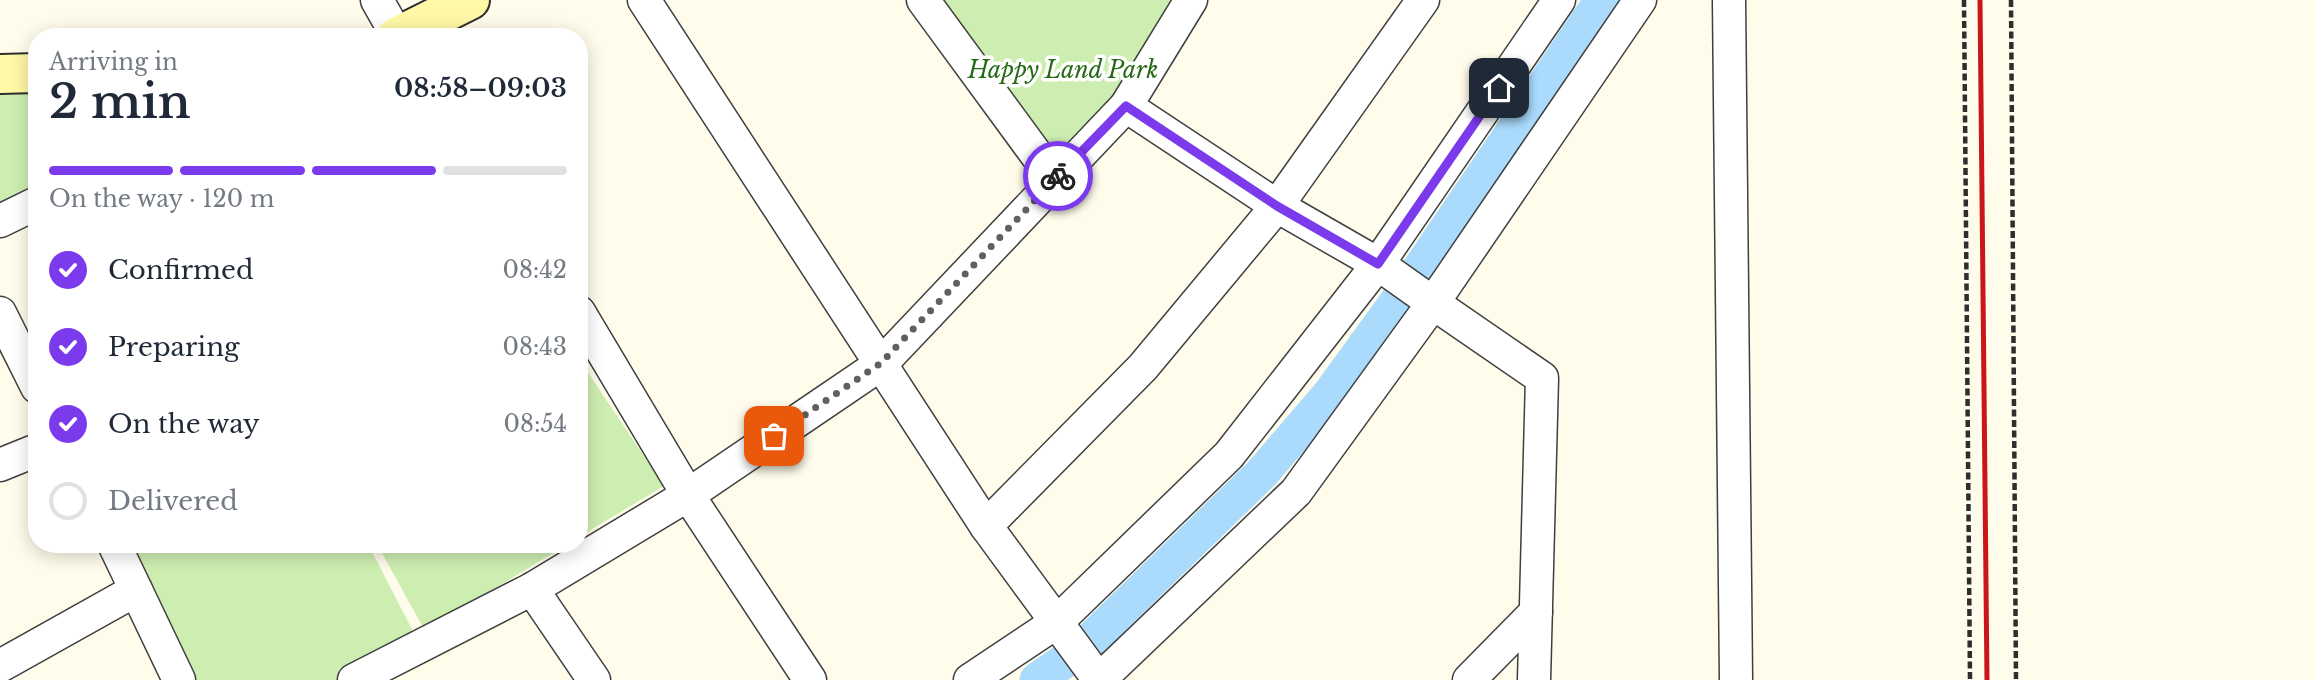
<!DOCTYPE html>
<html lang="en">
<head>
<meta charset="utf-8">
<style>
	:root { --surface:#fff; --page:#f6f6f7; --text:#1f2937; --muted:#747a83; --line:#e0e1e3; --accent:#7c3aed }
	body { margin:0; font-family:"Libre Baskerville",serif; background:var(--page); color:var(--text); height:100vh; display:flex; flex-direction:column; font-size:26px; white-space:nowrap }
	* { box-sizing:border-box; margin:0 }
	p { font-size:23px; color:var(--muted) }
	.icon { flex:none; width:38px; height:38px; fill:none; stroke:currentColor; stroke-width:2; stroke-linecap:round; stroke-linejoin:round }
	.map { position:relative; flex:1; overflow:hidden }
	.details { position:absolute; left:28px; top:28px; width:560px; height:525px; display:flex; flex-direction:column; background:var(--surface); border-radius:28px; box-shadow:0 4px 18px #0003 }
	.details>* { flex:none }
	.pin { position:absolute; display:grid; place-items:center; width:60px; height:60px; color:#fff; margin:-30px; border-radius:14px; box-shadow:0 4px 10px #0006 }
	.courier { position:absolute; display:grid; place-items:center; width:70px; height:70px; margin:-35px; border:5px solid #7c3aed; border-radius:50%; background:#fff; color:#222; box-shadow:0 2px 9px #0007 }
	.overview em { font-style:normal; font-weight:600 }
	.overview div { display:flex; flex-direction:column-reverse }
	.overview { display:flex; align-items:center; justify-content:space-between; height:119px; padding:0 21px }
	h1 { font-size:46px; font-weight:600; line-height:52px }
	.bar { display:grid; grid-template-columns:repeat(4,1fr); gap:10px 7px; align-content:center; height:84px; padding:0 21px }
	.bar i { height:9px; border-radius:5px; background:var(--line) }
	.bar .active { background:var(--accent) }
	.bar p { grid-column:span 4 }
	ol { padding:0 21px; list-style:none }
	li { display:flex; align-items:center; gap:21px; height:77px }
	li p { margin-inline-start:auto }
	li .icon { padding:7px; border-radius:50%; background:var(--accent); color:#fff; stroke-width:4 }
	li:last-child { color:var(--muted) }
	li i { width:38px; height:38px; border:4px solid var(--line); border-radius:50% }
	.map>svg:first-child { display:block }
	.green { fill:#ceeeb1 }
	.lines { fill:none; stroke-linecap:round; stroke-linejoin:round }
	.canal { stroke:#aadbfd; stroke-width:35 }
	.street-casing { stroke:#3f3f3f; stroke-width:35 }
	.secondary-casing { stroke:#2e2e2e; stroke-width:42 }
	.path { stroke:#2e2e2e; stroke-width:4.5; stroke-dasharray:7 3.5; stroke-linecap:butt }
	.street { stroke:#fff; stroke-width:32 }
	.secondary { stroke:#fff8a6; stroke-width:38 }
	.rail { stroke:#ca1619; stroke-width:5 }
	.done { stroke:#61605a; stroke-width:7; stroke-dasharray:0 12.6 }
	.route { stroke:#7c3aed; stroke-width:9 }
	.labels { text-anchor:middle; stroke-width:7; stroke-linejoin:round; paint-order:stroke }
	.park-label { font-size:23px; font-style:italic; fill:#256a16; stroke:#fff }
</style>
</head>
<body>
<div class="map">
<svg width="2316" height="680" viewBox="0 0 2316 680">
	<rect width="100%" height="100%" fill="#fffceb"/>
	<g class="green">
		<polygon points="924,0 1187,0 1055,180"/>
		<polygon points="37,73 37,203 0,221 0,74"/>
		<polygon points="579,359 664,486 579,537"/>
		<polygon points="118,544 368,544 418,641 346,680 183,680"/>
		<polygon points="377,544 568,544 425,631"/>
	</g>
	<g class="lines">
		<polyline class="canal" points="1037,680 1078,652 1262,473 1329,395 1406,289 1602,0"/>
		<g class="street-casing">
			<g id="street">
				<polyline points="377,0 398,37"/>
				<polyline points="644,0 986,526 1099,680"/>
				<polyline points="923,0 1055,180"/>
				<polyline points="1729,0 1736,680"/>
				<polyline points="1126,106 1277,206 1378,264 1433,303 1640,0"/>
				<polyline points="0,221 37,203"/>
				<polyline points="579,312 688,495 810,680"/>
				<polyline points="0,313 37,387"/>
				<polyline points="0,465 37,450"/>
				<polyline points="986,526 1143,367 1277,206 1423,0"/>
				<polyline points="114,544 179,680"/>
				<polyline points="532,589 594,680"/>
				<polyline points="0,666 136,590"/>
				<polyline points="354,680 532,589 688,495 881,364 1126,106 1191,0"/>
				<polyline points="970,680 1057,622 1229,455 1378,264 1559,0"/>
				<polyline points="1099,680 1296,492 1433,303 1542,378 1534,680"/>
				<polyline points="1469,680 1536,612"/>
			</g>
		</g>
		<g class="secondary-casing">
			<g id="secondary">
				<polyline points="396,37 470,0"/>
				<polyline points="0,74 37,73"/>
			</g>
		</g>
		<g class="path">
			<polyline points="1964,0 1970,680"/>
			<polyline points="2011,0 2016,680"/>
		</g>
		<use href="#street" class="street"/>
		<use href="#secondary" class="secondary"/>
		<polyline class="rail" points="1980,0 1987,680"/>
	</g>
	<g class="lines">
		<polyline class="done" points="774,436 881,363 1058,176"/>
		<polyline class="route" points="1058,176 1126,106 1277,206 1378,264 1499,88"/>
	</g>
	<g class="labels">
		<g class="park-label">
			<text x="1063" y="78">Happy Land Park</text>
		</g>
	</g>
</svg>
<div class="pin" style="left:774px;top:436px;background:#ea580c"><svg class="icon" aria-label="bag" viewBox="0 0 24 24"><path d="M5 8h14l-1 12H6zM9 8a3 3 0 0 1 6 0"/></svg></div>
<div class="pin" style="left:1499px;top:88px;background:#1f2937"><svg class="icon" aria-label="home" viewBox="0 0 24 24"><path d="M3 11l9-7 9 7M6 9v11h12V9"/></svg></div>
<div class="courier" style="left:1058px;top:176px"><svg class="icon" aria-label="bike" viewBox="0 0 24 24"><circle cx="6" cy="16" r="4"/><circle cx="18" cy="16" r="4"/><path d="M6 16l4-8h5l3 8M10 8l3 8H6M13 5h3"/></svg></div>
<section class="details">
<div class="overview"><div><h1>2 min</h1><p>Arriving in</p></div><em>08:58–09:03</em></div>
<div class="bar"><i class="active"></i><i class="active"></i><i class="active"></i><i></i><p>On the way · 120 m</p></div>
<ol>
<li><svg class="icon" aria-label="check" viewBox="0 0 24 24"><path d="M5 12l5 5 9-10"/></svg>Confirmed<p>08:42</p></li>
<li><svg class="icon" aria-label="check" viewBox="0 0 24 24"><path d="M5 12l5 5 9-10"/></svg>Preparing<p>08:43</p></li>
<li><svg class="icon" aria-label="check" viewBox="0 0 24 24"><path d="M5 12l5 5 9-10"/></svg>On the way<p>08:54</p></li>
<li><i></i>Delivered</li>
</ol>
</section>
</div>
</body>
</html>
